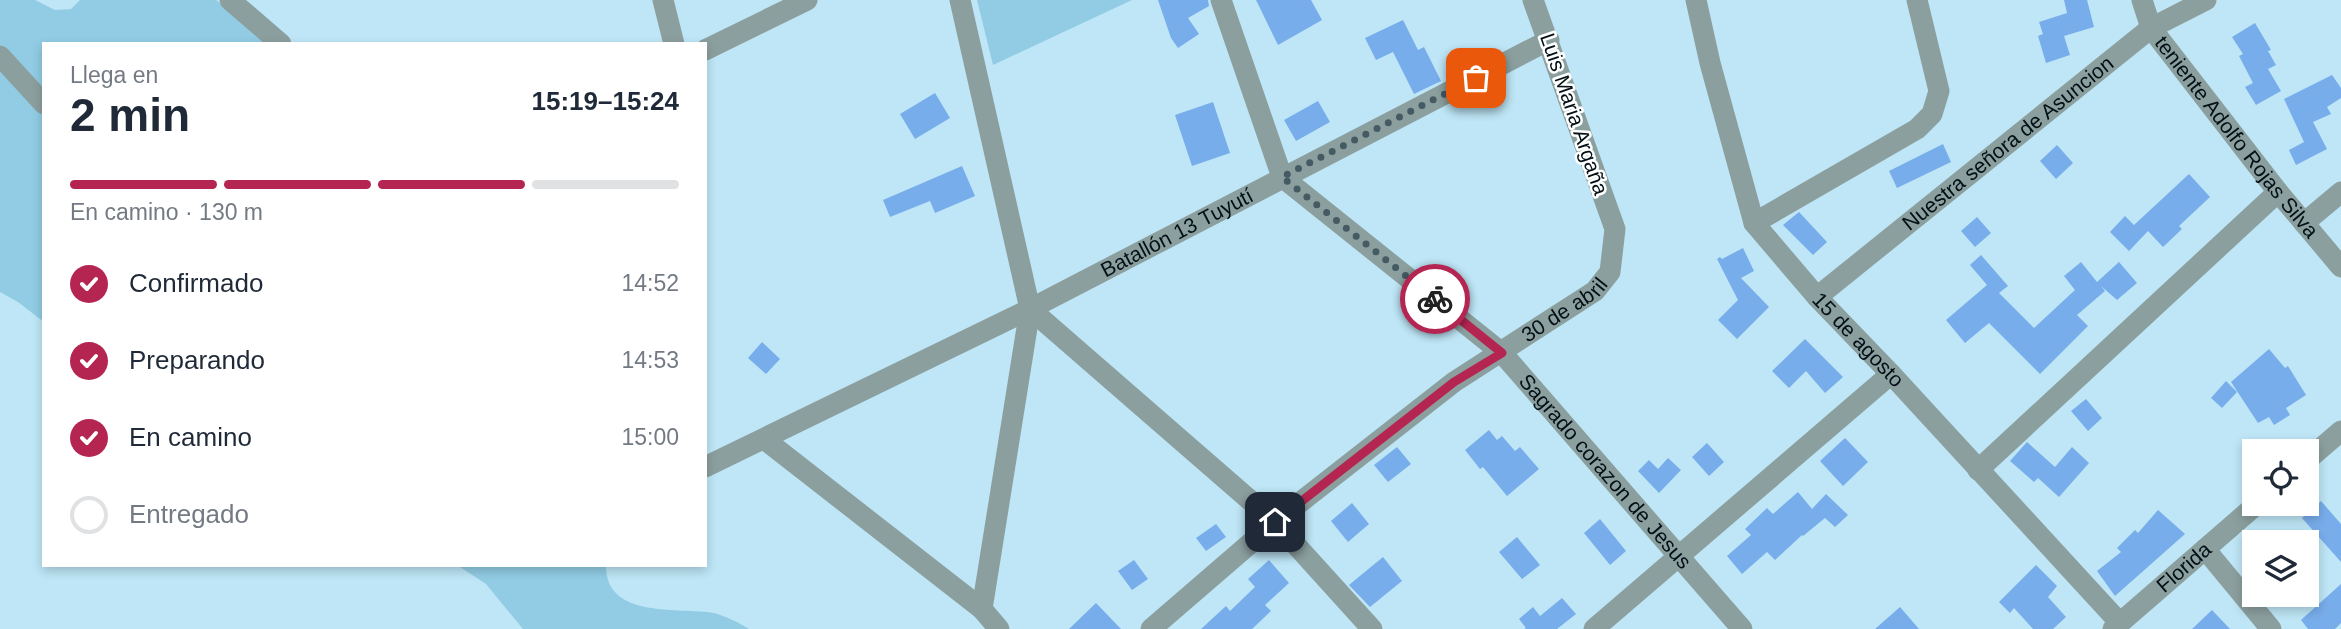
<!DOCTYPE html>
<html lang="es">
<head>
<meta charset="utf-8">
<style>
	:root { --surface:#fff; --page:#f2f2f3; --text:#1f2937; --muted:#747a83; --line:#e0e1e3; --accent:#b52552 }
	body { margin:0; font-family:Arial,sans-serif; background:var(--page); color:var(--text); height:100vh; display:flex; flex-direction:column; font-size:26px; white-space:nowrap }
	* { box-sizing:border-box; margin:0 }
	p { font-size:23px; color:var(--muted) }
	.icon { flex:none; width:38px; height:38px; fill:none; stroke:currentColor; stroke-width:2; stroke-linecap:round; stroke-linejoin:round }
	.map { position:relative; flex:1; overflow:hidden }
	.panel { position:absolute; left:42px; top:42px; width:665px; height:525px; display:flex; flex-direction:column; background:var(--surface); border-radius:0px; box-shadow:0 4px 10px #0003 }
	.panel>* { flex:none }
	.tools { position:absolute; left:2242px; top:439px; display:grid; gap:14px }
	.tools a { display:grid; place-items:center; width:77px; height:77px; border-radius:0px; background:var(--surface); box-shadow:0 4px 10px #0003; font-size:35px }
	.pin { position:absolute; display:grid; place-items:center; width:60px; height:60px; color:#fff; margin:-30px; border-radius:14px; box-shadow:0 4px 10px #0006 }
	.courier { position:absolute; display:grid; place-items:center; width:70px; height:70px; margin:-35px; border:5px solid #b52552; border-radius:50%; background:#fff; color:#222; box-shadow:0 2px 9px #0007 }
	.head em { font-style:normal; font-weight:600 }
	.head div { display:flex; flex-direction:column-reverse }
	.head { display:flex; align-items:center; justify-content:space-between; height:119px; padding:0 28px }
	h1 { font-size:46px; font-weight:600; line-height:52px }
	.bar { display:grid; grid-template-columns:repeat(4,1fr); gap:10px 7px; align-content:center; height:84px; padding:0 28px }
	.bar i { height:9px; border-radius:5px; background:var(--line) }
	.bar .active { background:var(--accent) }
	.bar p { grid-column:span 4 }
	ol { padding:0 28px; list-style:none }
	li { display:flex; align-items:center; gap:21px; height:77px }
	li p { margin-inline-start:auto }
	li .icon { padding:7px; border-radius:50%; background:var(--accent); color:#fff; stroke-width:4 }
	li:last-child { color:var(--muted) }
	li i { width:38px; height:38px; border:4px solid var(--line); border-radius:50% }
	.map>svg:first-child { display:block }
	.green { fill:#91cce4 }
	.building { fill:#78adeb }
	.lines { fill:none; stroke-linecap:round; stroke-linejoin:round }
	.minor { stroke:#8c9f9f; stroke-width:21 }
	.done { stroke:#445b64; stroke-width:7; stroke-dasharray:0 12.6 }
	.route { stroke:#b52552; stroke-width:9 }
	.labels { text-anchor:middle; stroke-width:5; stroke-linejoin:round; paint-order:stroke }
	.street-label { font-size:21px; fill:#031016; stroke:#fff }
</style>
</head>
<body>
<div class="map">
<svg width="2341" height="629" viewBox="0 0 2341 629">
	<rect width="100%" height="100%" fill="#bee6f6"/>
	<g class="green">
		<polygon points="0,0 35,0 55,10 71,9 80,0 216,0 250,24 270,44 44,44 44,322 18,302 0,292"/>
		<polygon points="977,0 1132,0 993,65"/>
		<path d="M457,565H606C605,620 680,607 714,613C725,616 740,623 749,629H523L486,584Z"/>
	</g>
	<g class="building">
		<polygon points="1158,0 1208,0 1209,6 1188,18 1199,34 1178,48 1171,38"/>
		<polygon points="1256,0 1311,0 1322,20 1278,45"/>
		<polygon points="2064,0 2087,0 2094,27 2064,36 2070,55 2046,63 2038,36 2043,34 2039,22 2067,13"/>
		<polygon points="1403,20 1418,50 1424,47 1441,81 1414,94 1393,52 1376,60 1365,38"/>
		<polygon points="2255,23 2271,50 2268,51 2276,65 2268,69 2281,91 2256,105 2245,87 2253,83 2239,56 2243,54 2232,37"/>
		<polygon points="2332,75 2341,88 2341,98 2327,107 2331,114 2313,122 2327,149 2296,165 2289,150 2304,142 2284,99"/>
		<polygon points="935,93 950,118 915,139 900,114"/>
		<polygon points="1318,101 1330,122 1296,141 1284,120"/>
		<polygon points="1213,102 1230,153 1192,166 1175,115"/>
		<polygon points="1943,144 1951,162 1897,188 1889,171"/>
		<polygon points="2057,145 2073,163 2056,179 2040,161"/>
		<polygon points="962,166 975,196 935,213 930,201 890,217 883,200"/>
		<polygon points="2189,174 2210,197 2179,226 2182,229 2163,247 2148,231 2129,251 2110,232 2125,216 2134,225"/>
		<polygon points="1799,212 1827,242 1813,255 1783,225"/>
		<polygon points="1977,217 1991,233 1975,247 1961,231"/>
		<polygon points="1743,248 1754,271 1741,278 1769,307 1737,339 1718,320 1738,300 1717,259 1720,257 1722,259"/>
		<polygon points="1981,255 2008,286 1999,293 2034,328 2075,290 2064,276 2081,262 2097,282 2119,262 2137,283 2117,300 2101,286 2105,291 2077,315 2088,326 2040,374 1989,323 1965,343 1946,320 1987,285 1970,265"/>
		<polygon points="1805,339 1843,377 1825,393 1806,371 1789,388 1772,371"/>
		<polygon points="762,342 780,359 766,374 748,358"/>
		<polygon points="2269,349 2285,368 2288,366 2306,395 2286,408 2290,415 2274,425 2269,417 2258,423 2231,382"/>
		<polygon points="2226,381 2237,392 2222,408 2211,398"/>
		<polygon points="2086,399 2102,418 2088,431 2071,411"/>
		<polygon points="1489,430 1497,440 1502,436 1515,451 1520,447 1539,469 1507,496 1483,467 1480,469 1465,450"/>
		<polygon points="1845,438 1868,462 1843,486 1820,461"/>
		<polygon points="2027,442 2055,467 2072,447 2089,463 2059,497 2038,478 2034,482 2010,461"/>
		<polygon points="1707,443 1724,462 1709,476 1692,457"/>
		<polygon points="1397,447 1411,464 1388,482 1374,465"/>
		<polygon points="1668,458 1681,470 1659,493 1638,471 1649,460 1658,469"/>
		<polygon points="1798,492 1812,509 1826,494 1848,515 1835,527 1825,518 1803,536 1802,535 1775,560 1767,552 1742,574 1727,556 1751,535 1745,529 1767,508 1773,514"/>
		<polygon points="2321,501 2341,524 2341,562 2302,518"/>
		<polygon points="1352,503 1369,524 1348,542 1331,521"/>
		<polygon points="2158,510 2185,534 2115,596 2097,571 2121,552 2117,548 2135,530 2138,533"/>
		<polygon points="1600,519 1626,551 1610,565 1584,533"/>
		<polygon points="1216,524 1226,537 1206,551 1196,538"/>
		<polygon points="1517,537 1540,565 1522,579 1499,552"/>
		<polygon points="1383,557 1402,581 1370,607 1349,585"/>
		<polygon points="1134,560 1148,579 1132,590 1118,571"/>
		<polygon points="1269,560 1289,583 1265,605 1271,611 1252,629 1201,629 1226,606 1230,611 1255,587 1248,579"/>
		<polygon points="2036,565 2057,586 2048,597 2066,617 2053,629 2033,629 2014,608 2010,613 1999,602"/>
		<polygon points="2341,584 2341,623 2335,629 2308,629 2301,620"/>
		<polygon points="1562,598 1576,614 1557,629 1524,629 1526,628 1519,619 1533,607 1540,616"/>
		<polygon points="1096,603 1121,629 1069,629"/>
		<polygon points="1900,607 1919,629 1875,629"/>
		<polygon points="2212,610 2230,629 2192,629"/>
	</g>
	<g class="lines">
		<g class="minor">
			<polyline points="230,0 281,44"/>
			<polyline points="663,0 674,44"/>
			<polyline points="960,0 1030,309 982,609 999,629"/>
			<path id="s1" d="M1221,0L1282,177L1502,353L1742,629"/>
			<path id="s2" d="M1696,0L1710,63L1754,223L1817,297L1891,374L2120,623"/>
			<path id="s3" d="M2142,0L2151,28L2278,192L2341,267"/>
			<polyline points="705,50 807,0"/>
			<polyline points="0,56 44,104"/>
			<polyline points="1754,223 1917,129 1932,114 1939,91 1917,0"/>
			<polyline points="2304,223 2341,192"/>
			<path id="s4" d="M1817,297L2151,28L2206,0"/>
			<polyline points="1030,309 1275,522 1372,629"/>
			<polyline points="764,439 982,609"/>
			<polyline points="2306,461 2341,431"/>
			<path id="s5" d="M705,467L1030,309L1549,40"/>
			<polyline points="1978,470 2278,192"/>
			<polyline points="2205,549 2271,629"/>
			<path id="s6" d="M1151,629L1275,522L1454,382L1595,291L1610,272L1615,229L1533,0"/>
			<polyline points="1594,629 1891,374"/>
			<path id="s7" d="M2113,629L2257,504"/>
		</g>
	</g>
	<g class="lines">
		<polyline class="done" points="1435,299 1282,177 1476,78"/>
		<polyline class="route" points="1275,522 1454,382 1502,353 1435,299"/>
	</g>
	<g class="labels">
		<g class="street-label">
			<text transform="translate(1574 114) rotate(71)" y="7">Luis Maria Argaña</text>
			<text dy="7" stroke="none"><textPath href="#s3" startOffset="168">teniente Adolfo Rojas Silva</textPath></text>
			<text dy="7" stroke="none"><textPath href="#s4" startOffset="245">Nuestra señora de Asuncion</textPath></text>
			<text dy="7" stroke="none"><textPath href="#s5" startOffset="527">Batallón 13 Tuyutí</textPath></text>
			<text dy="7" stroke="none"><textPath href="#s6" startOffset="523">30 de abril</textPath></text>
			<text dy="7" stroke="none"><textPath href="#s2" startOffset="387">15 de agosto</textPath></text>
			<text dy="7" stroke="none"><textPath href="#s1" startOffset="626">Sagrado corazon de Jesus</textPath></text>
			<text dy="7" stroke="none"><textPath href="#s7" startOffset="94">Florida</textPath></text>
		</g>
	</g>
</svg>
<div class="tools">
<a><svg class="icon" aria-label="locate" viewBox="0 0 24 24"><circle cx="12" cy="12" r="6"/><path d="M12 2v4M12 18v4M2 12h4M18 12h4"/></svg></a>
<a><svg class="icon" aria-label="layers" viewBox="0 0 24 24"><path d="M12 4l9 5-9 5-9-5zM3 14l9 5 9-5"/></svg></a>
</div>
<div class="pin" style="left:1476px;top:78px;background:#ea580c"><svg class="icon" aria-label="bag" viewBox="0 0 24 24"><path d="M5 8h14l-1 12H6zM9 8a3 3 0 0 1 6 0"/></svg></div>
<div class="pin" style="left:1275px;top:522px;background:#1f2937"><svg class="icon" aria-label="home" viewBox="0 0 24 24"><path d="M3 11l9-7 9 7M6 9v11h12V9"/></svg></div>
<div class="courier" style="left:1435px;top:299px"><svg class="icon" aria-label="bike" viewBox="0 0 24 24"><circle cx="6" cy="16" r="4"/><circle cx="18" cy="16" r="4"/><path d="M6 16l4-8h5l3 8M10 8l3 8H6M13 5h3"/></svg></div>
<section class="panel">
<div class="head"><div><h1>2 min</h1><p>Llega en</p></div><em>15:19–15:24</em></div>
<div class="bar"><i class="active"></i><i class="active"></i><i class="active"></i><i></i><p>En camino · 130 m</p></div>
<ol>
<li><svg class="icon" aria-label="check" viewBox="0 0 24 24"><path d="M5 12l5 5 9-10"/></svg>Confirmado<p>14:52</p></li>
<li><svg class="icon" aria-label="check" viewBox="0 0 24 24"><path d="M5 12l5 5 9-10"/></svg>Preparando<p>14:53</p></li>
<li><svg class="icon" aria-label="check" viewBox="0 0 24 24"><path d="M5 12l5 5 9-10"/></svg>En camino<p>15:00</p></li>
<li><i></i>Entregado</li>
</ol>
</section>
</div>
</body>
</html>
